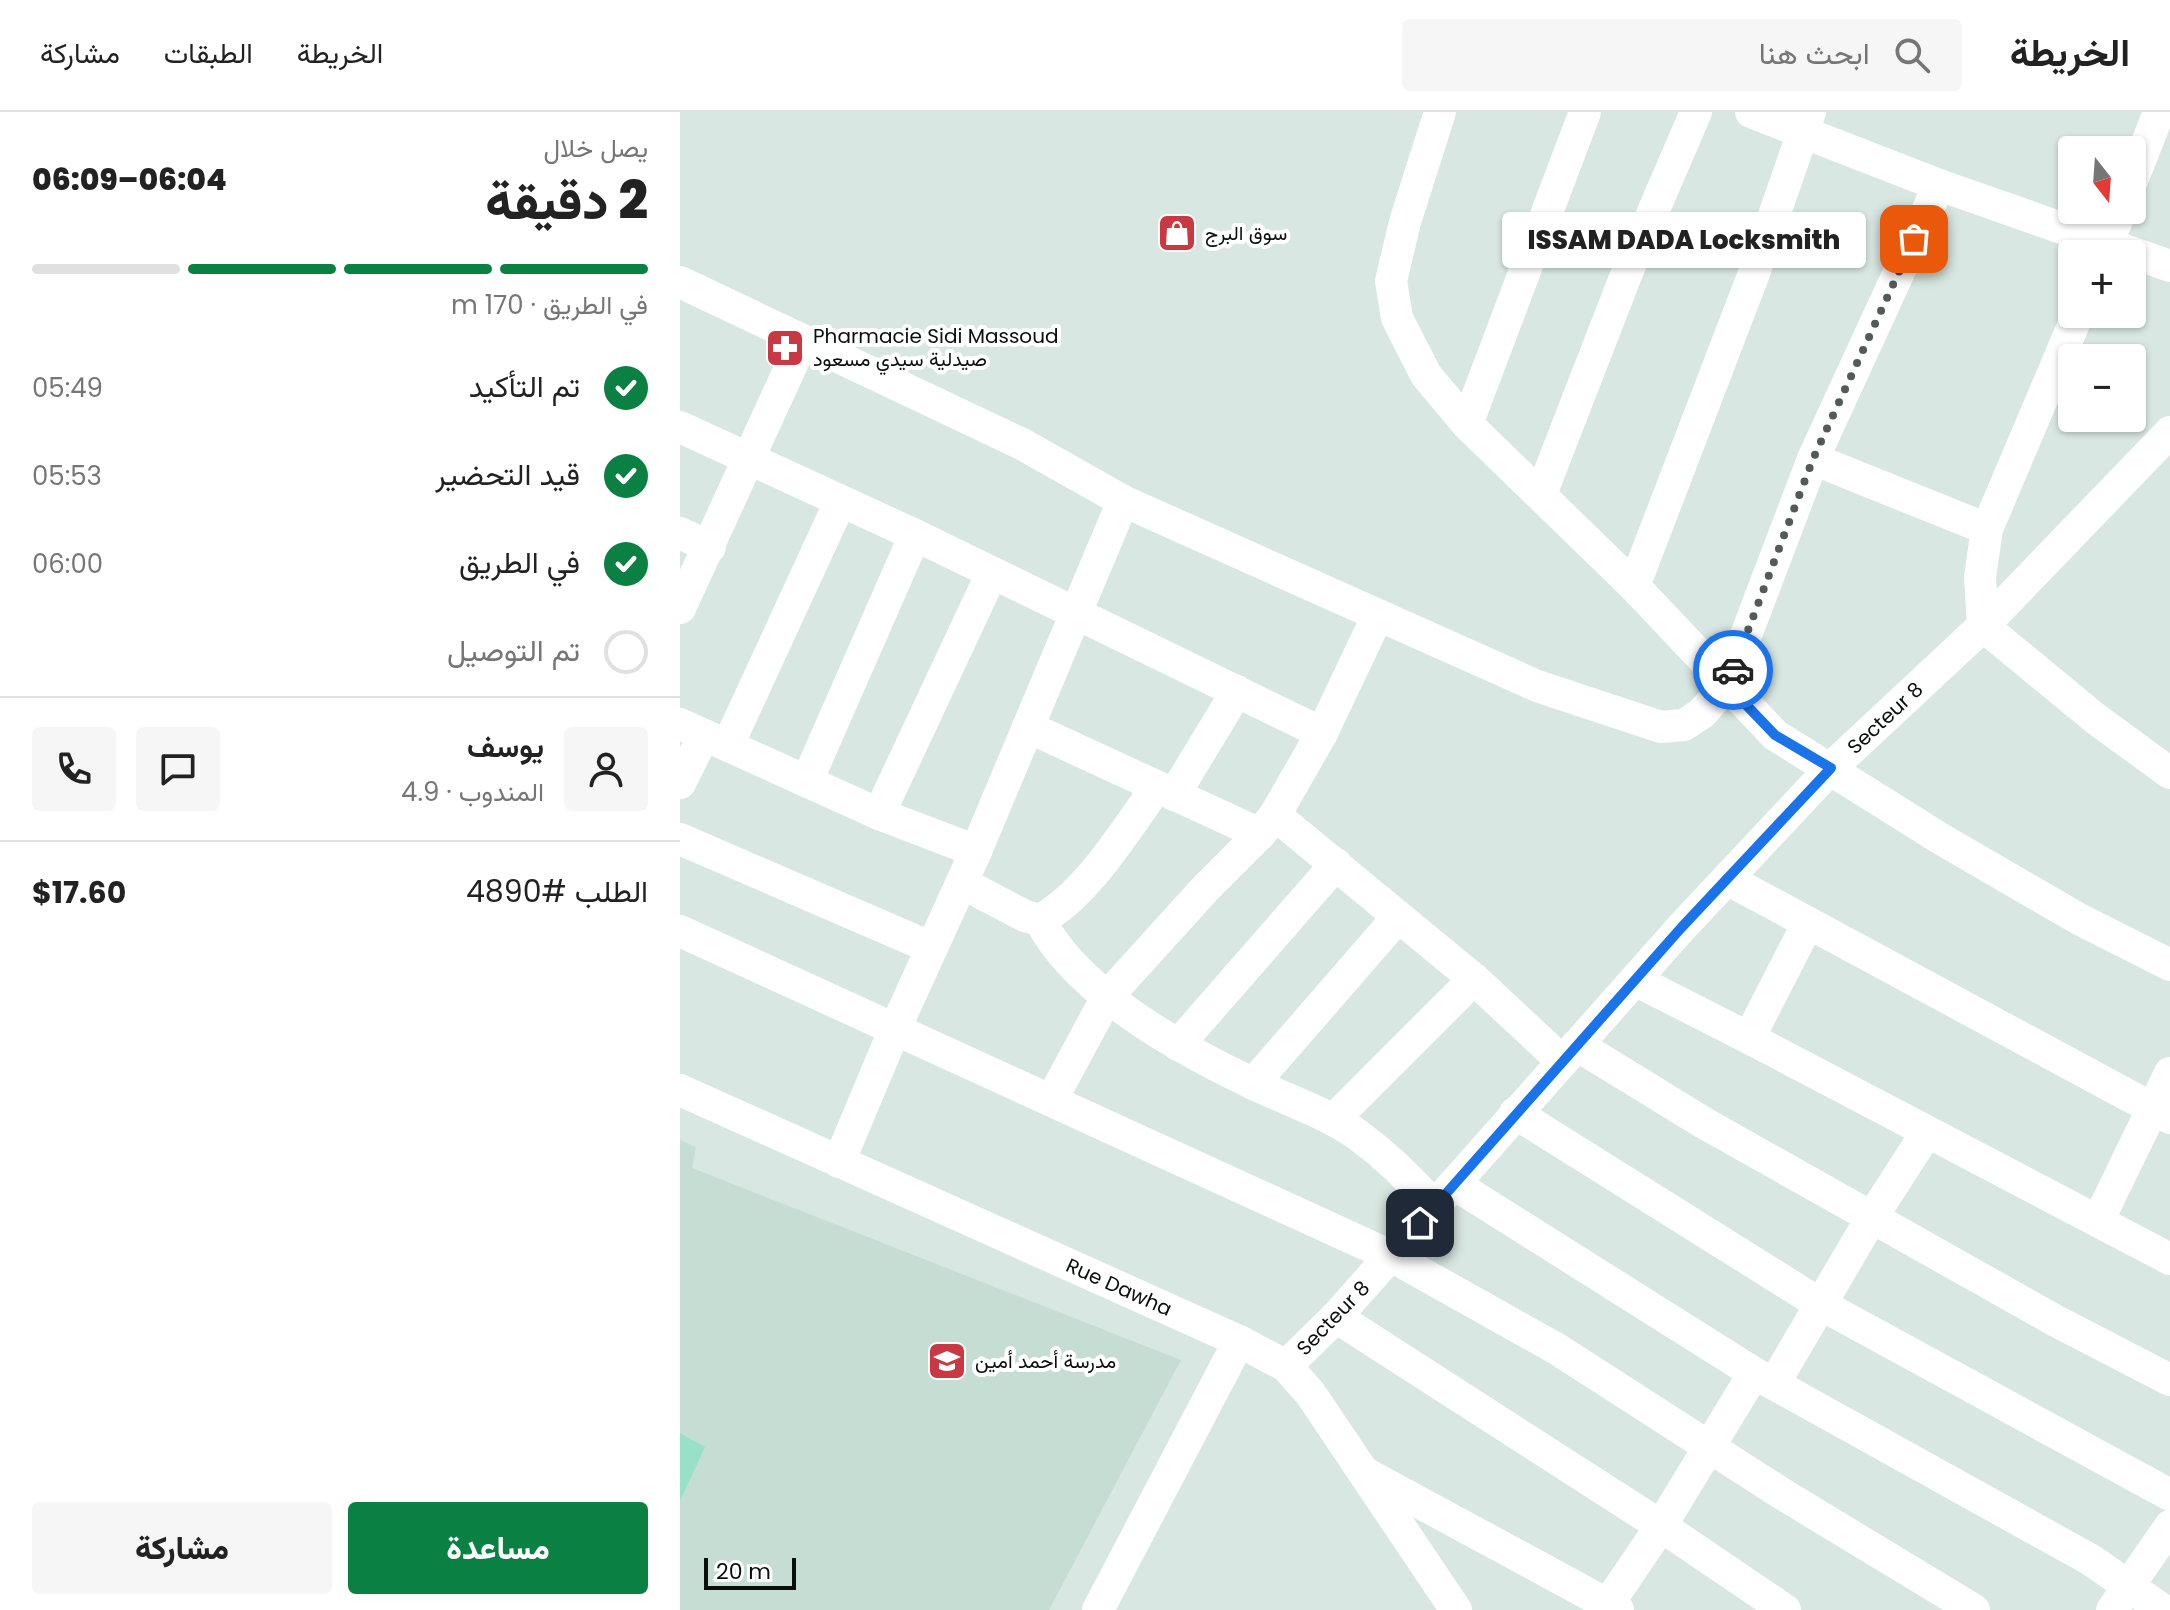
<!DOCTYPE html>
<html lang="ar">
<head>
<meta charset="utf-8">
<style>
	:root { --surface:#fff; --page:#f6f6f6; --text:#222; --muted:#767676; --line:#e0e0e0; --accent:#0b8043 }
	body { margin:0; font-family:Poppins,Vazirmatn,sans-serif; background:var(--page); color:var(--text); direction:rtl; height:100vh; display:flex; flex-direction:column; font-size:30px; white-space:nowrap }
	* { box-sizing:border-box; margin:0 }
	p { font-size:26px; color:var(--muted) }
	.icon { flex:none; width:44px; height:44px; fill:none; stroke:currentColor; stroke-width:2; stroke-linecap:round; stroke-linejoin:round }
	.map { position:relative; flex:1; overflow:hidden; direction:ltr }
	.side { display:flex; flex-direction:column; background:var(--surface); width:680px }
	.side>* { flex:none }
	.needle { width:52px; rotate:163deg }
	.tools { position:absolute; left:1378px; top:24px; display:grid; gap:16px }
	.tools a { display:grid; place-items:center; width:88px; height:88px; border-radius:8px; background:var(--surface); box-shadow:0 2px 6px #0004; font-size:40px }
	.scale { position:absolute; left:24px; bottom:20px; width:92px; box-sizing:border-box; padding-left:8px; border:4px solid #0a0f0d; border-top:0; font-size:22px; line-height:28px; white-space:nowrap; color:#0a0f0d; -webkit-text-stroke:6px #fff; paint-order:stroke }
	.pin { position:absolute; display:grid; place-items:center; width:68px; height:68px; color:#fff; margin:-34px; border-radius:16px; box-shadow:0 4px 12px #0006 }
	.courier { position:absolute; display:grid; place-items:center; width:80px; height:80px; margin:-40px; border:6px solid #1a73e8; border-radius:50%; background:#fff; color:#222; box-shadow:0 2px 10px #0007 }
	.bubble { position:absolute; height:56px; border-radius:8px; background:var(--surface); box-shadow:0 2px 6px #0004; font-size:26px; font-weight:800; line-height:56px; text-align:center; direction:rtl }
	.overview em { font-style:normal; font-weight:800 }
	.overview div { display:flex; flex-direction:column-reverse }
	.overview { display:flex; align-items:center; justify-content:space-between; height:136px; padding:0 32px }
	h1 { font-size:52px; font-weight:800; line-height:60px }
	.bar { display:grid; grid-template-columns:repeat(4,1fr); gap:12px 8px; align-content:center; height:96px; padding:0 32px }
	.bar i { height:10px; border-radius:6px; background:var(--line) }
	.bar .on { background:var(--accent) }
	.bar p { grid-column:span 4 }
	.line { display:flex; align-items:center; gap:20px; padding:0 32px; border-top:2px solid var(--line) }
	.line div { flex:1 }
	.round { display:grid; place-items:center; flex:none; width:84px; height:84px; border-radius:8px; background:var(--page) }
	ol { padding:0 32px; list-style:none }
	li { display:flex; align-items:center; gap:24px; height:88px }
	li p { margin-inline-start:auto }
	li .icon { padding:8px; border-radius:50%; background:var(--accent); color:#fff; stroke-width:4 }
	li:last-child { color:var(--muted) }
	li i { width:44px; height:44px; border:4px solid var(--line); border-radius:50% }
	.button { display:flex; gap:16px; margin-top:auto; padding:16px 32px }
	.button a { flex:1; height:92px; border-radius:8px; background:var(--accent); color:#fff; font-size:32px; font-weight:800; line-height:92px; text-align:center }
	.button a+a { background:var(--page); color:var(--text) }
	header { display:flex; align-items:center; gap:48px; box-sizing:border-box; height:112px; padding:0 40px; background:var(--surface); border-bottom:2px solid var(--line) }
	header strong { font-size:38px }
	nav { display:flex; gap:44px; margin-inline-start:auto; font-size:28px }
	.search { width:560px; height:72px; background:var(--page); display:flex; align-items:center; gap:20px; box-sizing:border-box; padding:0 28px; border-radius:8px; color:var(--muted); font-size:30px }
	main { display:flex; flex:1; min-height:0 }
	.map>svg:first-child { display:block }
	.built { fill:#c6ddd4 }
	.green { fill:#98e1c8 }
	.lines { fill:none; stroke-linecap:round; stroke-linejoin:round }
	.minor { stroke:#fff; stroke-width:32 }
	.done { stroke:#525b58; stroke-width:8; stroke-dasharray:0 14.4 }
	.route { stroke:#1a73e8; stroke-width:10 }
	.labels { text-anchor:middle; stroke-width:8; stroke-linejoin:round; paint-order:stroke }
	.poi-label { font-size:20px; fill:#0a0f0d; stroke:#fff; text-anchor:start }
	.street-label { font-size:20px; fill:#0a0f0d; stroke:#fff }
</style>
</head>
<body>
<header>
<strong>الخريطة</strong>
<div class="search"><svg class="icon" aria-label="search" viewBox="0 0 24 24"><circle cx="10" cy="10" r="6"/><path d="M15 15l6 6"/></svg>ابحث هنا</div>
<nav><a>الخريطة</a><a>الطبقات</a><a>مشاركة</a></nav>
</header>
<main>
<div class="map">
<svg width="1490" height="1498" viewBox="0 0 1490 1498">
	<rect width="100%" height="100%" fill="#d9e7e2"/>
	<polygon class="built" points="0,1028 16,1035 12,1056 501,1248 369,1498 0,1498"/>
	<polygon class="green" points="0,1321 25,1335 0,1389"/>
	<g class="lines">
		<g class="minor">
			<polyline points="760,0 725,110 711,169 717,206 746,263 787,312 954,474 1095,623 1261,727 1399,807 1490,853"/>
			<polyline points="1071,0 1259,73 1490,154"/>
			<polyline points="1452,69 1479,0"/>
			<polyline points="1423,142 1441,98"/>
			<polyline points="0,170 342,332 443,389 857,574 981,615 1004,613 1022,601 1047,573 1133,347 1259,73"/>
			<polyline points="1398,202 1307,417 1300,465 1303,514 1416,607 1490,661"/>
			<polyline points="787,312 905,0"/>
			<polyline points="0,315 235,423 642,621"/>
			<polyline points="1133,347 1307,417"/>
			<polyline points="861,382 948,158 1016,0"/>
			<polyline points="0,421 30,435"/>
			<polyline points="954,474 1073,164 1130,0"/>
			<polyline points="0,496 123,228"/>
			<polyline points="0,612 199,702 296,739"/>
			<polyline points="348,615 580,722"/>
			<polyline points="48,633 160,390"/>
			<polyline points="127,669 235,423"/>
			<polyline points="0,671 24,623"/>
			<polyline points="494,683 557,579"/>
			<polyline points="199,702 312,461"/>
			<polyline points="595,703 794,867 882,949"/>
			<polyline points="0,727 252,836"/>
			<polyline points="1047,767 1490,1006"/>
			<path d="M282,771L345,804L360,808C408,782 445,718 477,675"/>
			<path d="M360,808C397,881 502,938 574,972C609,989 647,1001 678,1023C705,1043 732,1069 754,1094"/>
			<polyline points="1128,811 1069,926 1490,1147"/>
			<polyline points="0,819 711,1144 877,1237 1104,1383 1294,1498"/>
			<polyline points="955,868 1069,926"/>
			<polyline points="498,933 656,752"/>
			<polyline points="897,933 1024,1011 1376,1209 1490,1268"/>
			<polyline points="573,972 718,805"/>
			<polyline points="0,978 559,1229 606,1254 630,1281 776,1498"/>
			<polyline points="372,987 427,885 524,778 580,722 595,703 642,621 698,503"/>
			<polyline points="835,1001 1140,1192 1490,1383"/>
			<polyline points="653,1008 794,867"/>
			<polyline points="159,1050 214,919 296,739 443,389"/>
			<polyline points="774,1072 1074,1261 1411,1448 1483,1498"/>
			<polyline points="1418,1109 1490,961"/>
			<polyline points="656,1205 981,1414 1105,1498"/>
			<polyline points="606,1254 656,1205 1001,816 1151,656 1303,514 1490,320"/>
			<polyline points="1095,1270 1192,1105 1247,1020"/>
			<polyline points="687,1362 938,1498"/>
			<polyline points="418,1498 559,1229"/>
			<polyline points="924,1498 981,1414 1074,1261"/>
			<polyline points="1432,1498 1490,1414"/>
		</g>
	</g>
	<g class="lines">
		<polyline class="done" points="1053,558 1133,347 1234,127"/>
		<polyline class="route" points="740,1111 1001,816 1151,656 1095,623 1047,573 1053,558"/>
	</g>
	<defs>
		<g id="shop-square" transform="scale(2)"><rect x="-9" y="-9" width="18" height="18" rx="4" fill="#c83943" stroke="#fff"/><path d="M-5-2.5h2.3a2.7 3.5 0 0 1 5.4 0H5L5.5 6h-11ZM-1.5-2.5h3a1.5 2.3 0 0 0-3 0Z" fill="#fff"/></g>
		<g id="pharmacy-square" transform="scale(2)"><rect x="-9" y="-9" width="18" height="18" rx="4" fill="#c83943" stroke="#fff"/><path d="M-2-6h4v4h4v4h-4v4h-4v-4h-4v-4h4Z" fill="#fff"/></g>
		<g id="school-square" transform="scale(2)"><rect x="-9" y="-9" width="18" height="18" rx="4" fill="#c83943" stroke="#fff"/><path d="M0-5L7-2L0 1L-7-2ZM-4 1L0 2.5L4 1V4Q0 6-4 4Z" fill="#fff"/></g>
	</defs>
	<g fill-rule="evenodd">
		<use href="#shop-square" x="497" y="121"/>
		<use href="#pharmacy-square" x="105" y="236"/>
		<use href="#school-square" x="267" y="1249"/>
	</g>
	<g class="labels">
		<g class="poi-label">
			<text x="525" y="128">سوق البرج</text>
			<text x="133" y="231">Pharmacie Sidi Massoud<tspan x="133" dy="23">صيدلية سيدي مسعود</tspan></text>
			<text x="295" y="1256">مدرسة أحمد أمين</text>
		</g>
		<g class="street-label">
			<text transform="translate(1205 606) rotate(-43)" y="7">Secteur 8</text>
			<text transform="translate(439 1175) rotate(24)" y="7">Rue Dawha</text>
			<text transform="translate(653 1206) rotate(-46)" y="7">Secteur 8</text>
		</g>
	</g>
</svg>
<div class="tools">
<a><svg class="needle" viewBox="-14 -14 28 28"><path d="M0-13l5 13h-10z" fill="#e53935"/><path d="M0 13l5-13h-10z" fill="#767676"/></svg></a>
<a>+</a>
<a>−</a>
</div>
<div class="scale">20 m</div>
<div class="pin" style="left:1234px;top:127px;background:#ea580c"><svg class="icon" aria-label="bag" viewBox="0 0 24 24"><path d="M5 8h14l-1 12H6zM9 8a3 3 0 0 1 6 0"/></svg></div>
<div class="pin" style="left:740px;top:1111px;background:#1f2937"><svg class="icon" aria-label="home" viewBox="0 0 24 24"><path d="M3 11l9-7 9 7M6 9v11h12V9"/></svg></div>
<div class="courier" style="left:1053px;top:558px"><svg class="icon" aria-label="car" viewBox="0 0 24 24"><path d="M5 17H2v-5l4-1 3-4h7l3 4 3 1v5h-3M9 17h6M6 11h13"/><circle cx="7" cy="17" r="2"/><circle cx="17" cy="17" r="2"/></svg></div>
<div class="bubble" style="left:822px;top:100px;width:364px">ISSAM DADA Locksmith</div>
</div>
<section class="side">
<div class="overview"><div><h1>2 دقيقة</h1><p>يصل خلال</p></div><em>06:04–06:09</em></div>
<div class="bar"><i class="on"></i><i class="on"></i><i class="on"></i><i></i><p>في الطريق · 170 m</p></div>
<ol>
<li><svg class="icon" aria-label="check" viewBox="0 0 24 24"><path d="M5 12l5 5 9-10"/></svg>تم التأكيد<p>05:49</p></li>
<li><svg class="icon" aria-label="check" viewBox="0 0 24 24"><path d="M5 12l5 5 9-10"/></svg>قيد التحضير<p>05:53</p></li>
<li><svg class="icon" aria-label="check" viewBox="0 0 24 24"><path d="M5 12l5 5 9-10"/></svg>في الطريق<p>06:00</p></li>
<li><i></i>تم التوصيل</li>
</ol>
<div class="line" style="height:144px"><a class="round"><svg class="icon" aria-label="person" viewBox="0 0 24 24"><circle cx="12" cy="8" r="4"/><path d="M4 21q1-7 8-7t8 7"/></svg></a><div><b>يوسف</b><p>المندوب · 4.9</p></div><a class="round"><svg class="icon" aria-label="chat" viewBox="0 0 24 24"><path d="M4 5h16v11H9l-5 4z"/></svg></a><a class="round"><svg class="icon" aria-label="phone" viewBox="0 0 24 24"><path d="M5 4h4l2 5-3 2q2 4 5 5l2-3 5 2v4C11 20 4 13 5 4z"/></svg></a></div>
<div class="line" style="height:104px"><div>الطلب #4890</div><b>$17.60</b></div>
<div class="button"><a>مساعدة</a><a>مشاركة</a></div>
</section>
</main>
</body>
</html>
